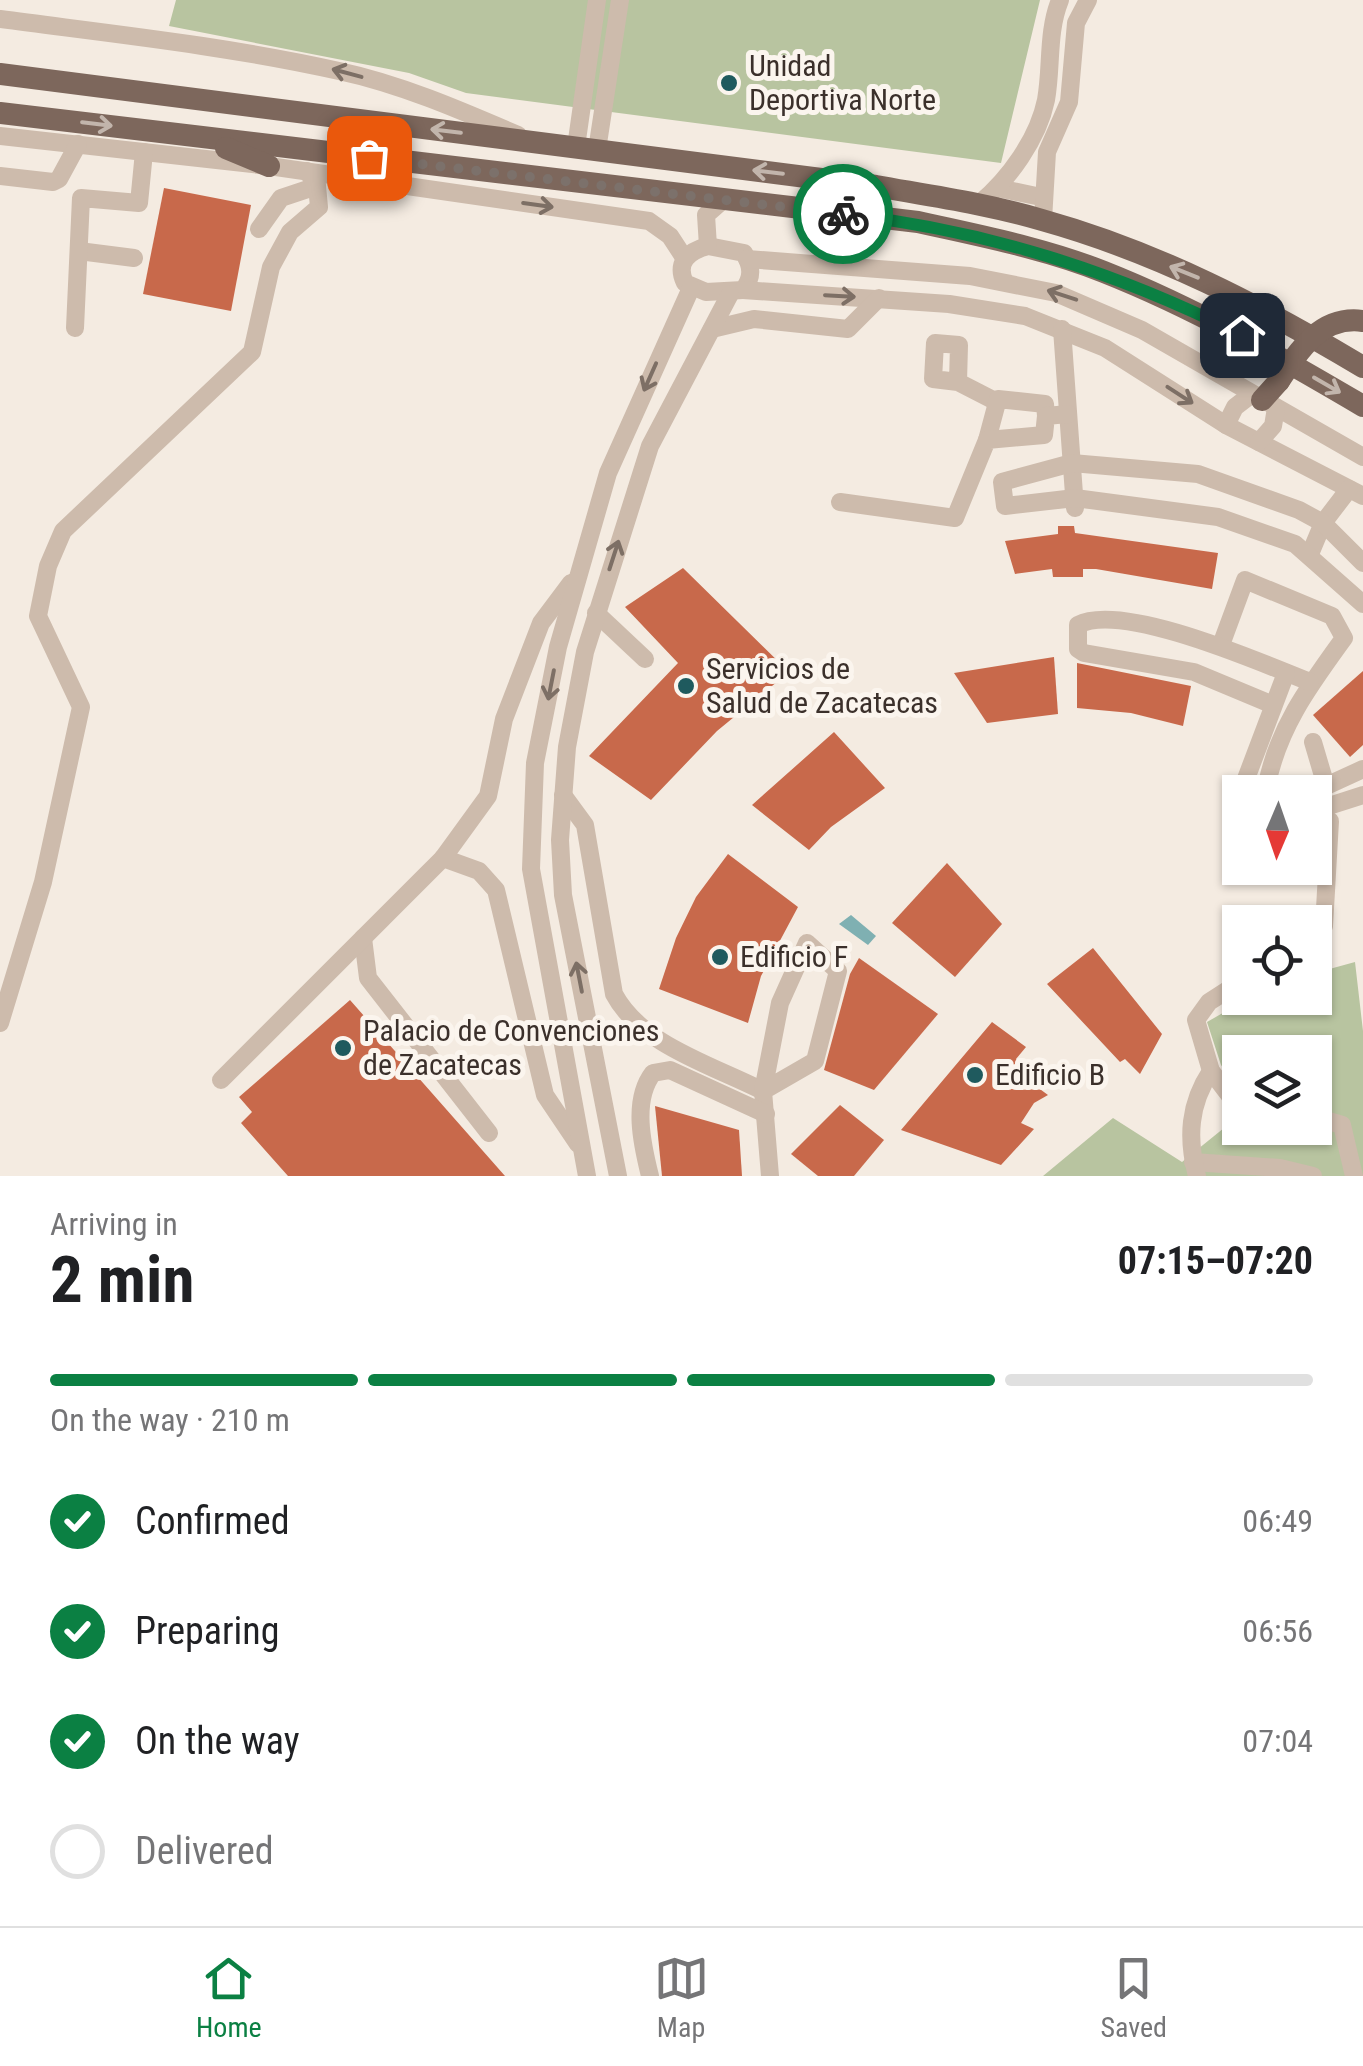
<!DOCTYPE html>
<html lang="en">
<head>
<meta charset="utf-8">
<style>
	:root { --surface:#fff; --page:#f6f6f6; --text:#202124; --muted:#757577; --line:#e0e0e0; --accent:#0b8043 }
	body { margin:0; font-family:"Roboto Condensed",sans-serif; background:var(--page); color:var(--text); height:100vh; display:flex; flex-direction:column; font-size:38px; white-space:nowrap }
	* { box-sizing:border-box; margin:0 }
	p { font-size:32px; color:var(--muted) }
	.icon { flex:none; width:55px; height:55px; fill:none; stroke:currentColor; stroke-width:2; stroke-linecap:round; stroke-linejoin:round }
	.map { position:relative; height:1176px; overflow:hidden }
	.side { display:flex; flex-direction:column; background:var(--surface); flex:1 }
	.side>* { flex:none }
	.needle { width:65px; rotate:182deg }
	.controls { position:absolute; left:1222px; top:775px; display:grid; gap:20px }
	.controls a { display:grid; place-items:center; width:110px; height:110px; border-radius:0px; background:var(--surface); box-shadow:0 2px 8px #0004; font-size:50px }
	.pin { position:absolute; display:grid; place-items:center; width:85px; height:85px; color:#fff; margin:-42px; border-radius:20px; box-shadow:0 5px 15px #0006 }
	.courier { position:absolute; display:grid; place-items:center; width:100px; height:100px; margin:-50px; border:8px solid #0b8043; border-radius:50%; background:#fff; color:#222; box-shadow:0 2px 12px #0007 }
	.summary em { font-style:normal; font-weight:700 }
	.summary div { display:flex; flex-direction:column-reverse }
	.summary { display:flex; align-items:center; justify-content:space-between; height:170px; padding:0 50px }
	h1 { font-size:65px; font-weight:700; line-height:75px }
	.bar { display:grid; grid-template-columns:repeat(4,1fr); gap:15px 10px; align-content:center; height:120px; padding:0 50px }
	.bar i { height:12px; border-radius:8px; background:var(--line) }
	.bar .active { background:var(--accent) }
	.bar p { grid-column:span 4 }
	ol { padding:0 50px; list-style:none }
	li { display:flex; align-items:center; gap:30px; height:110px }
	li p { margin-inline-start:auto }
	li .icon { padding:10px; border-radius:50%; background:var(--accent); color:#fff; stroke-width:4 }
	li:last-child { color:var(--muted) }
	li i { width:55px; height:55px; border:5px solid var(--line); border-radius:50% }
	.dock { display:flex; justify-content:space-around; align-items:center; height:140px; border-top:2px solid var(--line); background:var(--surface); font-size:28px; color:var(--muted) }
	.dock a { display:grid; justify-items:center; gap:5px }
	.dock .active { color:var(--accent) }
	.map>svg:first-child { display:block }
	.green { fill:#b8c4a0 }
	.water { fill:#7fb0b2 }
	.building { fill:#c8694b }
	.lines { fill:none; stroke-linecap:round; stroke-linejoin:round }
	.minor { stroke:#cdbbac; stroke-width:18 }
	.major { stroke:#7d675c; stroke-width:22 }
	.major-bridge { stroke:#7d675c; stroke-width:22 }
	.oneway { stroke:#7d6f65 }
	.oneway2 { stroke:#c2b5ac }
	.done { stroke:#7c716b; stroke-width:10; stroke-dasharray:0 18 }
	.route { stroke:#0b8043; stroke-width:12 }
	.poi-dot { fill:#1f5a5e; stroke:#fbf5ee; stroke-width:4 }
	.labels { text-anchor:middle; stroke-width:10; stroke-linejoin:round; paint-order:stroke }
	.poi-label { font-size:30px; fill:#3b302b; stroke:#fbf5ee; text-anchor:start }
</style>
</head>
<body>
<div class="map">
<svg width="1363" height="1176" viewBox="0 0 1363 1176">
	<rect width="100%" height="100%" fill="#f4ebe1"/>
	<g class="green">
		<polygon points="176,0 1040,0 1001,163 466,93 409,73 169,26"/>
		<polygon points="1355,962 1363,1031 1363,1176 1043,1176 1113,1118 1182,1162 1240,1115 1240,1128 1315,1128 1315,1052 1240,1052 1240,1091 1221,1065 1207,1022 1249,998 1315,998 1315,973"/>
	</g>
	<polygon class="water" points="851,915 876,936 868,945 839,924"/>
	<g class="building">
		<polygon points="164,188 251,205 231,311 143,294"/>
		<polygon points="1058,526 1074,526 1075,533 1218,553 1212,589 1096,569 1083,569 1083,577 1053,577 1052,569 1015,574 1005,541 1058,534"/>
		<polygon points="683,568 789,672 717,731 651,800 589,756 678,663 625,607"/>
		<polygon points="1054,657 1058,714 987,723 954,673"/>
		<polygon points="1077,663 1191,686 1183,726 1131,713 1077,708"/>
		<polygon points="1363,671 1363,745 1350,757 1313,715"/>
		<polygon points="834,732 885,788 831,827 809,850 752,805"/>
		<polygon points="728,854 798,907 761,976 748,1023 659,989 676,938 696,897"/>
		<polygon points="947,863 1002,924 955,977 892,923"/>
		<polygon points="1093,948 1162,1034 1140,1074 1125,1059 1120,1062 1047,984"/>
		<polygon points="859,958 938,1014 874,1090 824,1070 850,974"/>
		<polygon points="350,1000 505,1176 288,1176 241,1123 252,1112 239,1097"/>
		<polygon points="992,1022 1026,1047 1016,1059 1033,1084 1048,1095 1034,1103 1021,1123 1034,1129 1001,1165 901,1130"/>
		<polygon points="840,1105 884,1140 854,1176 818,1176 791,1154"/>
		<polygon points="655,1106 739,1130 742,1176 662,1176"/>
	</g>
	<g class="lines">
		<g class="minor">
			<path d="M0,19C113,34 227,46 339,71C400,84 460,110 518,135"/>
			<polyline points="0,136 269,166 649,221 670,236 685,259"/>
			<polyline points="576,147 597,0"/>
			<polyline points="597,150 620,0"/>
			<polyline points="0,176 53,182 59,179 78,144"/>
			<polyline points="998,188 1041,197"/>
			<path d="M979,204C1009,179 1038,139 1046,100C1052,67 1047,32 1060,0"/>
			<polyline points="1043,220 1047,152 1069,102 1076,23 1088,0"/>
			<polyline points="259,229 281,198 317,186"/>
			<path d="M708,246L744,253C752,267 753,277 743,290L706,292L685,283C675,262 689,251 708,246Z"/>
			<polyline points="708,246 706,215 723,200"/>
			<polyline points="79,251 134,258"/>
			<polyline points="747,259 970,276 1056,293 1142,330 1363,457"/>
			<polyline points="743,290 949,304 1025,316 1105,348 1226,425 1363,496"/>
			<polyline points="75,328 81,198 139,203 144,152"/>
			<polyline points="712,329 754,319 848,329 879,298"/>
			<polyline points="1062,329 1075,508"/>
			<polyline points="958,382 959,345 935,343 933,379 958,382 995,401"/>
			<polyline points="1226,425 1235,407 1252,394"/>
			<polyline points="987,440 998,399 1045,404 1046,416"/>
			<polyline points="1259,442 1273,426 1276,408"/>
			<polyline points="840,502 955,518 987,440 1044,435 1046,416 1068,414"/>
			<polyline points="1310,554 1323,523 1349,489"/>
			<polyline points="1363,563 1323,523 1299,510 1198,474 1072,463 1002,482 1005,506 1075,498 1218,517 1295,544 1363,604"/>
			<polyline points="596,613 645,659"/>
			<path d="M1221,645L1245,580L1332,616L1344,638C1310,685 1279,726 1267,784"/>
			<path d="M1273,705L1194,672L1084,653L1078,649V625C1122,601 1264,664 1310,682"/>
			<polyline points="1313,742 1326,786 1363,769"/>
			<polyline points="1241,792 1286,673"/>
			<path d="M563,795L585,825L614,994C641,1045 712,1065 763,1091"/>
			<polyline points="1332,805 1363,795"/>
			<polyline points="1235,814 1240,797"/>
			<polyline points="443,858 479,871 496,890 545,1095 578,1144"/>
			<polyline points="363,938 368,978 489,1133"/>
			<polyline points="1315,947 1324,926 1330,821"/>
			<polyline points="1240,982 1209,1002 1196,1020 1211,1071 1240,1109"/>
			<polyline points="0,1023 43,882 81,707 38,616 48,566 63,531 252,352 271,267 290,232 319,207 317,186 307,171"/>
			<polyline points="221,1080 443,858 488,796 504,719 541,623 571,583"/>
			<polyline points="763,1091 815,1061 838,971 807,943 780,1003 763,1091 770,1176"/>
			<polyline points="1315,1117 1342,1125 1354,1176"/>
			<polyline points="1193,1162 1280,1168 1313,1176"/>
			<polyline points="587,1176 531,869 535,763 558,647 608,473 691,288"/>
			<polyline points="618,1176 563,895 560,840 567,747 585,652 650,446 730,294"/>
			<path d="M650,1176C642,1144 632,1100 653,1073L670,1070L766,1114"/>
			<path d="M1197,1176C1187,1138 1189,1104 1211,1071"/>
		</g>
		<g class="major">
			<path d="M0,74L876,186C932,196 988,204 1042,220C1157,252 1261,306 1363,367"/>
			<path d="M0,113L918,222C980,236 1044,248 1104,272C1195,308 1278,356 1363,406"/>
			<polyline points="226,148 269,166"/>
			<polyline points="1262,400 1279,381"/>
		</g>
		<path class="major-bridge" d="M1279,381C1299,350 1321,315 1363,321"/>
	</g>
	<defs><path id="oneway-shaft" d="M-6 0H5M1.5-3L5.5 0L1.5 3" fill="none" stroke-width="1.6" stroke-linecap="round" stroke-linejoin="round" transform="scale(2.5)"/></defs>
	<g class="oneway">
		<use href="#oneway-shaft" transform="translate(347 73) rotate(-165)"/>
		<use href="#oneway-shaft" transform="translate(538 205) rotate(8)"/>
		<use href="#oneway-shaft" transform="translate(1062 295) rotate(-162)"/>
		<use href="#oneway-shaft" transform="translate(840 296) rotate(3)"/>
		<use href="#oneway-shaft" transform="translate(650 377) rotate(114)"/>
		<use href="#oneway-shaft" transform="translate(1180 395) rotate(33)"/>
		<use href="#oneway-shaft" transform="translate(614 555) rotate(-72)"/>
		<use href="#oneway-shaft" transform="translate(551 685) rotate(101)"/>
		<use href="#oneway-shaft" transform="translate(579 977) rotate(-101)"/>
	</g>
	<g class="oneway2">
		<use href="#oneway-shaft" transform="translate(97 124) rotate(7)"/>
		<use href="#oneway-shaft" transform="translate(446 131) rotate(-173)"/>
		<use href="#oneway-shaft" transform="translate(768 172) rotate(-173)"/>
		<use href="#oneway-shaft" transform="translate(1184 272) rotate(-158)"/>
		<use href="#oneway-shaft" transform="translate(1327 385) rotate(30)"/>
	</g>
	<g class="lines">
		<polyline class="done" points="369,158 843,214"/>
		<path class="route" d="M843,214C986,230 1114,271 1242,335"/>
	</g>
	<g class="poi-dot">
		<circle cx="729" cy="83" r="10"/>
		<circle cx="686" cy="686" r="10"/>
		<circle cx="720" cy="957" r="10"/>
		<circle cx="343" cy="1048" r="10"/>
		<circle cx="975" cy="1075" r="10"/>
	</g>
	<g class="labels">
		<g class="poi-label">
			<text x="749" y="76">Unidad<tspan x="749" dy="34">Deportiva Norte</tspan></text>
			<text x="706" y="679">Servicios de<tspan x="706" dy="34">Salud de Zacatecas</tspan></text>
			<text x="740" y="967">Edificio F</text>
			<text x="363" y="1041">Palacio de Convenciones<tspan x="363" dy="34">de Zacatecas</tspan></text>
			<text x="995" y="1085">Edificio B</text>
		</g>
	</g>
</svg>
<div class="controls">
<a><svg class="needle" viewBox="-14 -14 28 28"><path d="M0-13l5 13h-10z" fill="#e53935"/><path d="M0 13l5-13h-10z" fill="#757577"/></svg></a>
<a><svg class="icon" aria-label="locate" viewBox="0 0 24 24"><circle cx="12" cy="12" r="6"/><path d="M12 2v4M12 18v4M2 12h4M18 12h4"/></svg></a>
<a><svg class="icon" aria-label="layers" viewBox="0 0 24 24"><path d="M12 4l9 5-9 5-9-5zM3 14l9 5 9-5"/></svg></a>
</div>
<div class="pin" style="left:369px;top:158px;background:#ea580c"><svg class="icon" aria-label="bag" viewBox="0 0 24 24"><path d="M5 8h14l-1 12H6zM9 8a3 3 0 0 1 6 0"/></svg></div>
<div class="pin" style="left:1242px;top:335px;background:#1f2937"><svg class="icon" aria-label="home" viewBox="0 0 24 24"><path d="M3 11l9-7 9 7M6 9v11h12V9"/></svg></div>
<div class="courier" style="left:843px;top:214px"><svg class="icon" aria-label="bike" viewBox="0 0 24 24"><circle cx="6" cy="16" r="4"/><circle cx="18" cy="16" r="4"/><path d="M6 16l4-8h5l3 8M10 8l3 8H6M13 5h3"/></svg></div>
</div>
<section class="side">
<div class="summary"><div><h1>2 min</h1><p>Arriving in</p></div><em>07:15–07:20</em></div>
<div class="bar"><i class="active"></i><i class="active"></i><i class="active"></i><i></i><p>On the way · 210 m</p></div>
<ol>
<li><svg class="icon" aria-label="check" viewBox="0 0 24 24"><path d="M5 12l5 5 9-10"/></svg>Confirmed<p>06:49</p></li>
<li><svg class="icon" aria-label="check" viewBox="0 0 24 24"><path d="M5 12l5 5 9-10"/></svg>Preparing<p>06:56</p></li>
<li><svg class="icon" aria-label="check" viewBox="0 0 24 24"><path d="M5 12l5 5 9-10"/></svg>On the way<p>07:04</p></li>
<li><i></i>Delivered</li>
</ol>
</section>
<nav class="dock">
<a class="active"><svg class="icon" aria-label="home" viewBox="0 0 24 24"><path d="M3 11l9-7 9 7M6 9v11h12V9"/></svg>Home</a>
<a><svg class="icon" aria-label="map" viewBox="0 0 24 24"><path d="M3 6l6-2 6 2 6-2v14l-6 2-6-2-6 2zM9 4v14M15 6v14"/></svg>Map</a>
<a><svg class="icon" aria-label="saved" viewBox="0 0 24 24"><path d="M7 4h10v16l-5-4-5 4z"/></svg>Saved</a>
</nav>
</body>
</html>
